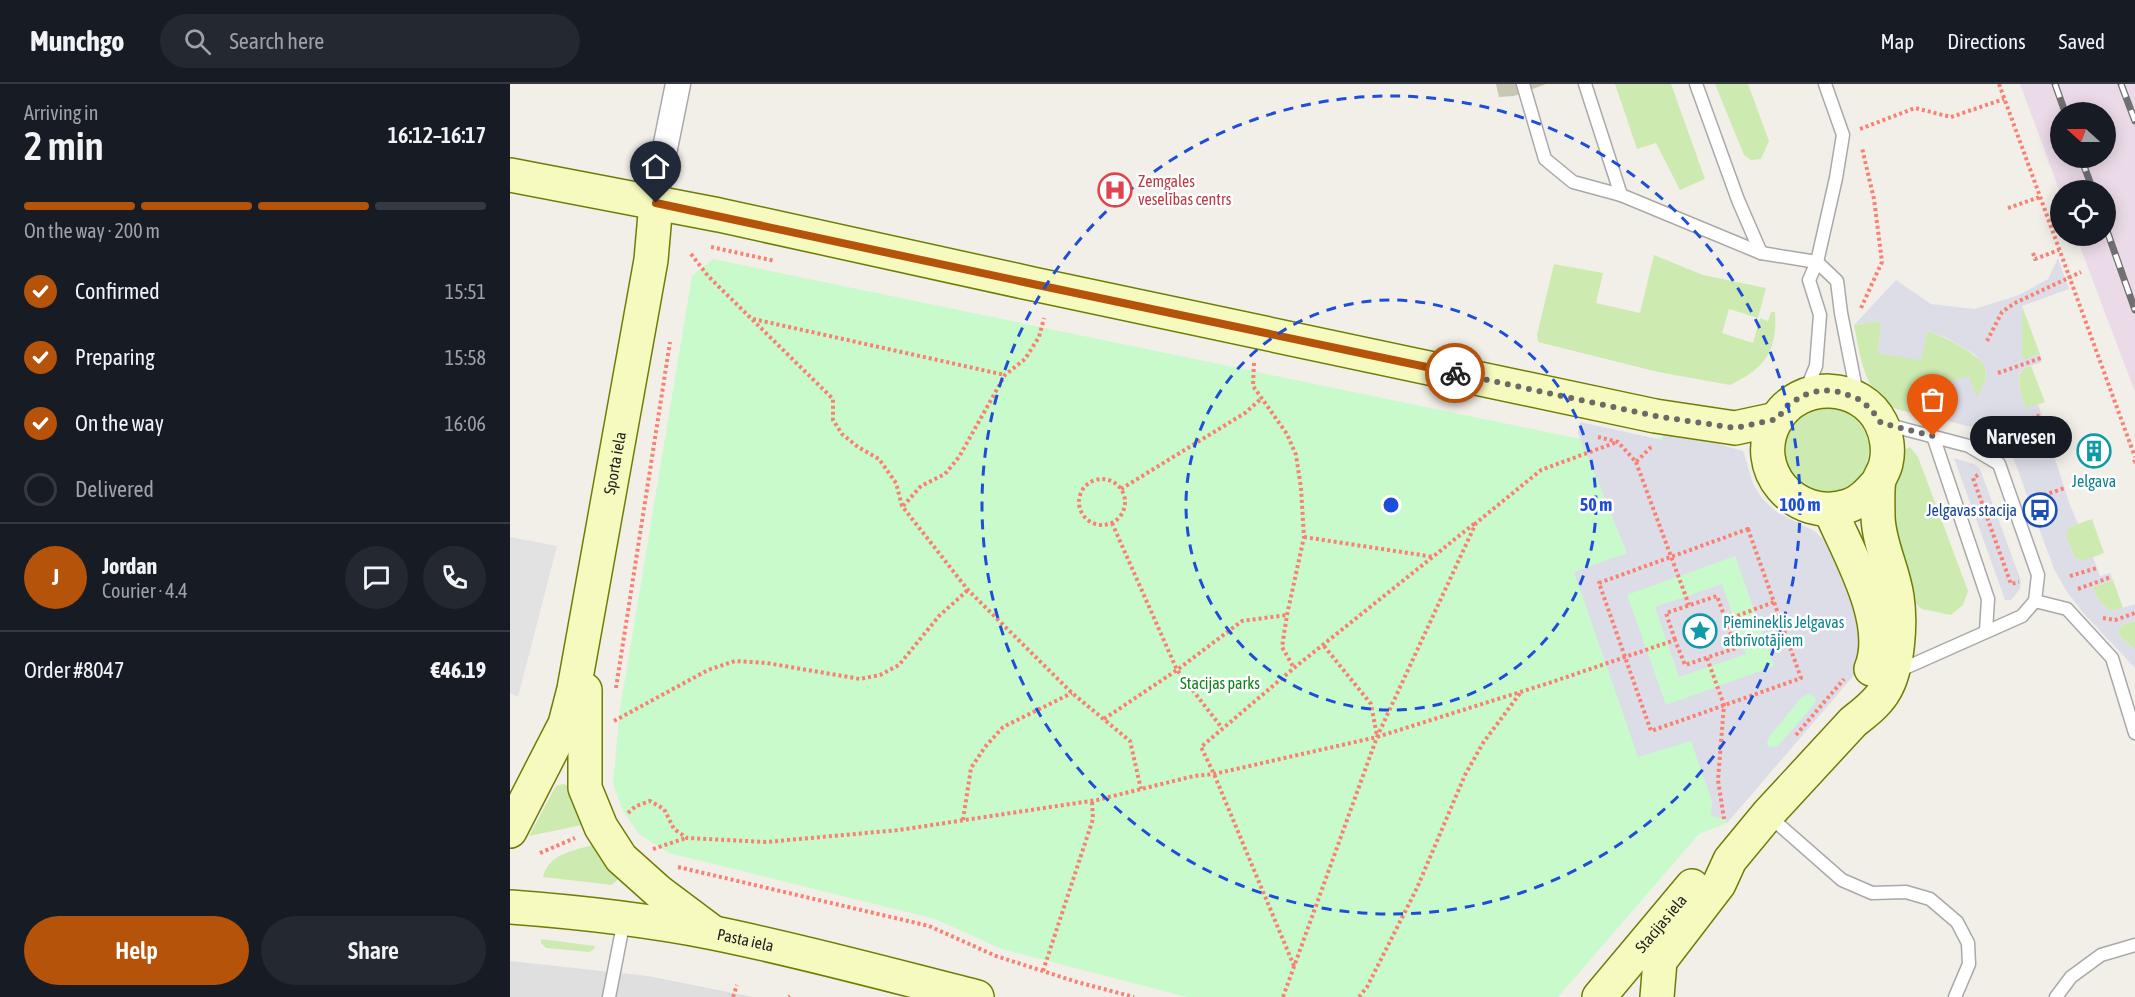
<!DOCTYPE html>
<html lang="en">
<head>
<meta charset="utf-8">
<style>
	:root { --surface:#171b24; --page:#242831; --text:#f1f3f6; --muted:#9ea1a6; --line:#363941; --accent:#b45309 }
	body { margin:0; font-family:"Asap Condensed",sans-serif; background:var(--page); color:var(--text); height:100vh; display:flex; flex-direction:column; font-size:22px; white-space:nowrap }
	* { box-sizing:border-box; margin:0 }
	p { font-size:20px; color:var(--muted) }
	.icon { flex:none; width:33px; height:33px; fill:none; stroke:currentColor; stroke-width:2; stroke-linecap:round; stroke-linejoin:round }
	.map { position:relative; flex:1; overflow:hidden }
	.sheet { display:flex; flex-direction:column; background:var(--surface); width:510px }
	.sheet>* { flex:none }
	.needle { width:39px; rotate:291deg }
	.controls { position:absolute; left:1540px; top:18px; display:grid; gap:12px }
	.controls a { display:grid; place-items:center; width:66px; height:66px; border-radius:50%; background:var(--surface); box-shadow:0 3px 15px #0003; font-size:30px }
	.pin { position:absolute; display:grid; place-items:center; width:51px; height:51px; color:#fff; margin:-62px -26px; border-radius:50% 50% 50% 0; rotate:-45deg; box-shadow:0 0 6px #0007 }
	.pin .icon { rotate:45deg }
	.courier { position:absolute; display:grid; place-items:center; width:60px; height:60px; margin:-30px; border:4px solid #b45309; border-radius:50%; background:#fff; color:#222; box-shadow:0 2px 8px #0007 }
	.bubble { position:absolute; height:42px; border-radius:21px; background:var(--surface); box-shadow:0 3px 15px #0003; font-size:20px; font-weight:600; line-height:42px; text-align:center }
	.summary em { font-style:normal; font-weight:600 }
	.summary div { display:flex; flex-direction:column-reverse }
	.summary { display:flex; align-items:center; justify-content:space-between; height:102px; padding:0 24px }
	h1 { font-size:39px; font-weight:600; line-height:45px }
	.bar { display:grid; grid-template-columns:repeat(4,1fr); gap:9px 6px; align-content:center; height:72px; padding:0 24px }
	.bar i { height:8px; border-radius:4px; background:var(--line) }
	.bar .on { background:var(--accent) }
	.bar p { grid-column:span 4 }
	.line { display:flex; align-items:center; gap:15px; padding:0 24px; border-top:2px solid var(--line) }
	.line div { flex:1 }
	.round { display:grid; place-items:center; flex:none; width:63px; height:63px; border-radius:32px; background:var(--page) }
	ol { padding:0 24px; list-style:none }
	li { display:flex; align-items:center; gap:18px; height:66px }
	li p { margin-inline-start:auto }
	li .icon { padding:6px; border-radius:50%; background:var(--accent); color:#fff; stroke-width:4 }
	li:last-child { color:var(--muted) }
	li i { width:33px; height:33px; border:3px solid var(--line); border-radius:50% }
	.primary-button { display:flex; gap:12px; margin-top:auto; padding:12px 24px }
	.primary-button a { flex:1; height:69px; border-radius:36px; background:var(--accent); color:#fff; font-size:24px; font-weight:600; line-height:69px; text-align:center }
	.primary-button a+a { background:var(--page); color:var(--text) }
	header { display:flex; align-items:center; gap:36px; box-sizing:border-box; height:84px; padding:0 30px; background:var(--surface); border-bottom:2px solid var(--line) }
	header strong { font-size:28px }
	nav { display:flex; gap:33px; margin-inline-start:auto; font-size:21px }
	.search { width:420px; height:54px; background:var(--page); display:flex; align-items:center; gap:15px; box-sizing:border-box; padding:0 21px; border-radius:33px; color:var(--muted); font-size:22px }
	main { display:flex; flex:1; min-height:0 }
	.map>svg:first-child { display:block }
	.residential { fill:#e0dfdf }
	.industrial { fill:#ebdbe8; fill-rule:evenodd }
	.construction { fill:#c7c7b4 }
	.grass { fill:#cdebb0 }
	.park { fill:#c8facc }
	.parking { fill:#e2e2e2 }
	.plaza { fill:#dddde8; fill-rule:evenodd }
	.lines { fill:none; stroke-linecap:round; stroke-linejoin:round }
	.lane-casing { stroke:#a9a9a9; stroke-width:15 }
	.street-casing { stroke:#a9a9a9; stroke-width:27 }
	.secondary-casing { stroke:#707d05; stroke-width:36 }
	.path { stroke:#fa8072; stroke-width:4; stroke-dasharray:3 3; stroke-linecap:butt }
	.lane { stroke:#fff; stroke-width:12 }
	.street { stroke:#fff; stroke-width:24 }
	.secondary { stroke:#f7fabf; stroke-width:33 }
	.rail-casing { stroke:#707070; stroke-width:7 }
	.rail { stroke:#fff; stroke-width:4.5; stroke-dasharray:14; stroke-linecap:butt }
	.done { stroke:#6b6a68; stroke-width:6; stroke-dasharray:0 10.8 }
	.route { stroke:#b45309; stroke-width:8 }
	.ring { fill:none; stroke:#1d4ed8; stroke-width:3; stroke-dasharray:10 8 }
	.labels { text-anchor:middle; stroke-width:5; stroke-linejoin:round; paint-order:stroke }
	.health-label { font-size:16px; fill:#be3a42; stroke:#fff; text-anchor:start }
	.street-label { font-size:16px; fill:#222; stroke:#fff }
	.culture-label { font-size:16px; fill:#0d838f; stroke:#fff }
	.transit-label { font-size:16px; fill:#164399; stroke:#fff; text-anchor:end }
	.park-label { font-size:16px; fill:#0c8416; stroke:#fff }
	.centre { fill:#1d4ed8; stroke:#fff; stroke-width:3 }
	.ring-label { font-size:18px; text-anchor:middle; font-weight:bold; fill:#1d4ed8; stroke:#fff; stroke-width:5; stroke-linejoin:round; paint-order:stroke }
</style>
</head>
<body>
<header>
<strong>Munchgo</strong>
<div class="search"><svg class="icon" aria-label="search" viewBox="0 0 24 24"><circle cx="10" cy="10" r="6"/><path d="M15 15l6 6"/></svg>Search here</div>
<nav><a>Map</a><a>Directions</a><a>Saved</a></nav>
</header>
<main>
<section class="sheet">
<div class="summary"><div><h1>2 min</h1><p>Arriving in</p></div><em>16:12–16:17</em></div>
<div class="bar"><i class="on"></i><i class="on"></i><i class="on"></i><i></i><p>On the way · 200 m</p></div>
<ol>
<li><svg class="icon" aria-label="check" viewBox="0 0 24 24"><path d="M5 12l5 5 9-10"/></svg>Confirmed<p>15:51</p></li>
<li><svg class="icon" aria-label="check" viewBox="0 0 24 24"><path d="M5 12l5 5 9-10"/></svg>Preparing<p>15:58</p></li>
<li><svg class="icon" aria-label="check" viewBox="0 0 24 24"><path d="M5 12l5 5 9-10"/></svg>On the way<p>16:06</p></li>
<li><i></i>Delivered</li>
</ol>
<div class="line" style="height:108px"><b class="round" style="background:var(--accent);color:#fff">J</b><div><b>Jordan</b><p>Courier · 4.4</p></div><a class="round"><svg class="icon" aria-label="chat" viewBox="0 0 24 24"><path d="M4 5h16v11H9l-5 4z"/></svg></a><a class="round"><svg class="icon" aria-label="phone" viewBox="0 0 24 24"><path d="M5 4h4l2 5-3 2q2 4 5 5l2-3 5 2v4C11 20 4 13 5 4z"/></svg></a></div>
<div class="line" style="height:78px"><div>Order #8047</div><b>€46.19</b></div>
<div class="primary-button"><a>Help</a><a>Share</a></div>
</section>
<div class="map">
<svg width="1625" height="913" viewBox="0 0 1625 913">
	<rect width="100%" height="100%" fill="#f2efe9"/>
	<polygon class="residential" points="0,877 138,892 243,913 0,913"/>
	<path class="industrial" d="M1510,0H1625V308L1566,152H1596V106H1551V111ZM1551,28H1596V74H1551Z"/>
	<polygon class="construction" points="986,0 1036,0 1004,12 989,13"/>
	<g class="grass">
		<polygon points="1105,0 1161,0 1195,95 1170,106 1146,59 1127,65"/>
		<polygon points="1205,0 1238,0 1259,57 1251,75 1241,76 1234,71"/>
		<path d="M1144,171L1193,191L1256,204L1248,234L1219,225L1212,249L1243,259L1250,234L1258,237L1261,228H1265C1268,267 1254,285 1220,301L1148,288L1028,258L1027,251L1044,180L1093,189L1086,219L1130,229Z"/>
		<polygon points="1512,222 1530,270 1515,276 1512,273"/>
		<path d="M1366,237L1371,239L1368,269L1410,275L1417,247C1439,255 1458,264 1475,281L1476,296L1467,314L1418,302L1423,333C1409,330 1390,328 1378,321C1354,306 1349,266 1344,241Z"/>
		<polygon points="1521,282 1535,318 1516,325 1510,308 1509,291 1514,284"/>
		<circle cx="1316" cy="366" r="43"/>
		<polygon points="1544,337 1554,365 1534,372 1526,370 1519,353 1522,344"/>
		<polygon points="1400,363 1408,373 1458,507 1453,521 1441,531 1412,525 1396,512 1377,428 1391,367"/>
		<polygon points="1582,435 1594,469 1573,477 1564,473 1556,452 1558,443"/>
		<path d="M1603,496L1613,524L1601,527C1591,521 1586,515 1583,503Z"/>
		<polygon points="1625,537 1625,565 1611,554 1607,546 1614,540"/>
		<polygon points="53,700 61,703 72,741 19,752 46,702"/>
		<path d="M85,760L107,789L108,795L102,801L33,793C39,769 64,767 85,760Z"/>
		<polygon points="31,855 85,862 84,865 79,868 36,864 31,859"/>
	</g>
	<path class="park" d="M203,175L1123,366L1154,351L1208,360L1233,367C1237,378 1239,388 1243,399C1252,425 1281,436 1304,447L1345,590L1217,739L1189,750L1048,913H677L492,865L425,835L159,769L129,750L113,727L103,700L110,625L182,192Z"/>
	<polygon class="parking" points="0,453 47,462 8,613 0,609"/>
	<g class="plaza">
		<polygon points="1548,174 1559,205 1512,222 1512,273 1515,275 1530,270 1532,278 1514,284 1509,290 1510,308 1516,324 1528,320 1535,340 1522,344 1519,353 1526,370 1534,372 1543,369 1559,418 1568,440 1559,443 1556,452 1564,473 1573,477 1583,473 1590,492 1600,489 1603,496 1583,503 1586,512 1593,522 1602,527 1625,520 1625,537 1614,540 1607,546 1611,554 1625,565 1625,584 1575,531 1557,508 1544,485 1503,373 1490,356 1465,344 1423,333 1418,302 1459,292 1467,313 1476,296 1475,281 1464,270 1437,254 1417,247 1411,276 1368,269 1371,239 1366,237 1344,241 1386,196 1421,220 1465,225 1509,211 1538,195"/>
		<path d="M1070,338L1143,354L1152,356L1154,351L1208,360L1233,367L1243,400L1251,413L1265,427L1304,447L1318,459L1348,529L1353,566L1345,590L1217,739L1214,735L1201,732L1202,717L1181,657L1128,673L1064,488L1117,469L1068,349ZM1225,472L1264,582L1156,621L1117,511ZM1298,610L1306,614L1305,619L1268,662L1259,663L1257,659L1259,653L1291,614Z"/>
		<polygon points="1444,374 1464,380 1470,385 1511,497 1510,505 1501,516 1495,516"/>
		<path d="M1212,500L1236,570L1169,593L1145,523ZM1196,533L1203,552L1180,560L1174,541Z"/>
	</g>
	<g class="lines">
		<g class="lane-casing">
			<g id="lane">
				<polyline points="1013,0 1035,75 1063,98 1111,111 1251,169 1307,178 1327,197 1331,229 1347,310"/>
				<polyline points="1075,0 1111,111"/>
				<polyline points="1186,0 1228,116 1251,169"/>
				<polyline points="1296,306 1306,282 1310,231 1299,196 1307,178 1326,94 1333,51 1315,0"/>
				<polyline points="1375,340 1459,362 1489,380 1528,491 1525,517 1512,532 1386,588"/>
				<polyline points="1423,352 1478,515 1476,547"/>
				<polyline points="1525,517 1557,525 1602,574 1625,649"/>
				<polyline points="1259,732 1332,796 1362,809 1396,808 1420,815 1447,838 1458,859 1459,880 1445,913"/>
				<polyline points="99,913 114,836"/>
				<polyline points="1546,913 1561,893 1591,871 1625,861"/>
			</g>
		</g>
		<g class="street-casing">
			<polyline id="street" points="146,119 150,89 168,0"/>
		</g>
		<g class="secondary-casing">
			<g id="secondary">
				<polyline points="0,91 209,131 523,200 1145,332 1225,344 1267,335"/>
				<path d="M1320,426C1339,470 1380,538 1361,585"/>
				<polyline points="75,606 75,704 91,743 111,774 149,808 201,847"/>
				<path id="s1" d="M0,747L55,640L64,605L141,176L146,119"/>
				<path id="s2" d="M0,823C68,828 138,836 204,849C293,867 380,891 467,913"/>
				<path id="s3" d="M1089,913L1182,802"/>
				<path d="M1147,913L1150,877L1209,800L1220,776L1258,730L1343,638C1354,629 1368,619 1375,606C1388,584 1391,539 1387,513C1383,485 1369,461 1368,433C1368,422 1367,407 1369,396C1371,391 1375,385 1376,379C1379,367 1377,351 1371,339C1351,298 1289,296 1266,336C1238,384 1285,439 1338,422C1351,418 1360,407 1369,397"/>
			</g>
		</g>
		<g class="path">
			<polyline points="1489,0 1625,373"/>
			<polyline points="1350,45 1405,24 1441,33 1494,15"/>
			<polyline points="1498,124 1530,113"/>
			<polyline points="201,163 265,177"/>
			<polyline points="1523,169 1525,175 1549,166"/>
			<polyline points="181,170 198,192 323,315 323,336 332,350 348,363 369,375 386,399 392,422 458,506 562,609 620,657 631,705"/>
			<polyline points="1351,224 1372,178 1364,115 1352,64"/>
			<polyline points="243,235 495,291"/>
			<polyline points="1477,257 1492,228 1505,219 1571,188"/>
			<polyline points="744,279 743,302 777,350 786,371 791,404 794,453 777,531 772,563 784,584"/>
			<polyline points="1488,289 1531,274"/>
			<polyline points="1504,340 1531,331"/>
			<polyline points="1088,353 1108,358 1126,378 1140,364 1144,363"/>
			<polyline points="1504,372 1514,368"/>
			<polyline points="1126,378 1179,521"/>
			<polyline points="1623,378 1625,377"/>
			<polyline points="1468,391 1463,394 1501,500 1509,498"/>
			<circle cx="592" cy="418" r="23"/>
			<polyline points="611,405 735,329 751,315"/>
			<polyline points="1528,413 1555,404"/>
			<polyline points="393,422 411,402 435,390 449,373 495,291 515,275 529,253 534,234"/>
			<polyline points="602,439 667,586 712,644"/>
			<polygon points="1238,445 1291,594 1141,647 1089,499"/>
			<polyline points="794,453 924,473"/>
			<polyline points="1560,492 1587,484"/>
			<polyline points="1568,505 1601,493"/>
			<polyline points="1593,534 1605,536 1625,529"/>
			<polyline points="1216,536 1264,518"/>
			<polyline points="814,562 861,620 867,652"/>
			<polyline points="1197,574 1214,621 1208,696 1214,735"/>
			<polyline points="106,604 160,258"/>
			<polyline points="594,635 667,586 732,537 777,531"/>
			<polyline points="104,637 198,586 225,577 257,579 350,595 370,591 389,581 429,532 458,506"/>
			<polyline points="1286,651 1334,595"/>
			<polyline points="118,729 126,722 140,717 154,725 164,745 177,754 256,758 389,746 587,716 684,692 704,690 867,653 1042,598 1165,556 1175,581 1226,564 1207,512 1156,529 1165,556"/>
			<polyline points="453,736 461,684 475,663 493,643 562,609"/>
			<polyline points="143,765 176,754"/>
			<polyline points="30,769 65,754"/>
			<polyline points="168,783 419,842 486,872 567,898 624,913"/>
			<polyline points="784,882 704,690 691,663 784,584 965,439"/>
			<polyline points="533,887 583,735 582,716"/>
			<polyline points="223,913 227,901"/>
			<polyline points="279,913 280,912"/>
			<polyline points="773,913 867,653 966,439 1031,386 1107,358"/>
			<polyline points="849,913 857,903 907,804 955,691 973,659 1011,608"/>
		</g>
		<use href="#lane" class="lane"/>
		<use href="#street" class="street"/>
		<use href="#secondary" class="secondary"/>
		<g class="rail-casing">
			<g id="rail">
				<polyline points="1545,0 1555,28"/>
				<polyline points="1611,0 1625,37"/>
				<polyline points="1571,74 1583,106"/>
				<polyline points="1596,144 1625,226"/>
			</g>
		</g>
		<use href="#rail" class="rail"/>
	</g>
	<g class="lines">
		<polyline class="done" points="945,289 1145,332 1225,344 1267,335 1278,321 1294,311 1312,306 1330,308 1348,315 1361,325 1371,339 1423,352"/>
		<polyline class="route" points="146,119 523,200 945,289"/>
	</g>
	<g class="ring">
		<circle cx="881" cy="421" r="205"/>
		<circle cx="881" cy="421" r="409"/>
	</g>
	<defs>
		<g id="hospital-ring" transform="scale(1.725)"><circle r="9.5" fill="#fff" stroke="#e0444e" stroke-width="1.5"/><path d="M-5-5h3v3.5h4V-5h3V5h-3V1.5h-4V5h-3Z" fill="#e0444e"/></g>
		<g id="building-ring" transform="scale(1.725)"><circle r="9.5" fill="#fff" stroke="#0f9aa8" stroke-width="1.5"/><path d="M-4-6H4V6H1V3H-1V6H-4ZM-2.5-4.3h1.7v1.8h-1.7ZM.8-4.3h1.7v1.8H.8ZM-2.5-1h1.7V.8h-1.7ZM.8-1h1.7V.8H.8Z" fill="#0f9aa8"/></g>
		<g id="bus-ring" transform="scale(1.725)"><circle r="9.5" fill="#fff" stroke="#1a4fb4" stroke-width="1.5"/><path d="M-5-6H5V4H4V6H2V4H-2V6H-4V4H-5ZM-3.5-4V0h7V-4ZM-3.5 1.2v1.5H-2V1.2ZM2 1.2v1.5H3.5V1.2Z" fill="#1a4fb4"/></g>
		<g id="sight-ring" transform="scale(1.725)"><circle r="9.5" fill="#fff" stroke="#0f9aa8" stroke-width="1.5"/><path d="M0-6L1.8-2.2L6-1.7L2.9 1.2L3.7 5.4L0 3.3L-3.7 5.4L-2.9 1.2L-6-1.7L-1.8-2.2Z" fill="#0f9aa8"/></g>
	</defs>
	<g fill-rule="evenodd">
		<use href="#hospital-ring" x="605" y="106"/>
		<use href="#building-ring" x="1584" y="367"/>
		<use href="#bus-ring" x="1530" y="426"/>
		<use href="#sight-ring" x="1190" y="547"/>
	</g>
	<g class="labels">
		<g class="health-label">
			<text x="628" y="103">Zemgales<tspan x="628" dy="18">veselības centrs</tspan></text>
		</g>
		<g class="street-label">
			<text dy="6" stroke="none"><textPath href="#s1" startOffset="386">Sporta iela</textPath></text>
			<text dy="6" stroke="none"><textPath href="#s3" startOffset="96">Stacijas iela</textPath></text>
			<text dy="6" stroke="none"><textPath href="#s2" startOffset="238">Pasta iela</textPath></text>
		</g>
		<g class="culture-label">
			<text x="1584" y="403">Jelgava</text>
			<text x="1213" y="544" text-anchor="start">Piemineklis Jelgavas<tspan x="1213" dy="18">atbrīvotājiem</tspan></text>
		</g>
		<g class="transit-label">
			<text x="1507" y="432">Jelgavas stacija</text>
		</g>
		<g class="park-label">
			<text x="710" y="605">Stacijas parks</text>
		</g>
	</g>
	<circle cx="881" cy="421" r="9" class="centre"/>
	<g class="ring-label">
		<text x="1086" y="427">50 m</text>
		<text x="1290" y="427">100 m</text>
	</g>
</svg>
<div class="controls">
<a><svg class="needle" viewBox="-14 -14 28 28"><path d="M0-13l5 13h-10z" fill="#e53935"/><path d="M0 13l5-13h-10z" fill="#9ea1a6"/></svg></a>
<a><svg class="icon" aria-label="locate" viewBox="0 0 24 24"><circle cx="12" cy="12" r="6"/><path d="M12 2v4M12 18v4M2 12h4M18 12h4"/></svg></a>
</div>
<div class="pin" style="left:1423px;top:352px;background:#ea580c"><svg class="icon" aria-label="bag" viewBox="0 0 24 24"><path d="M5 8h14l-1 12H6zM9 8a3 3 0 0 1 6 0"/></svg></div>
<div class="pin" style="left:146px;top:119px;background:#1f2937"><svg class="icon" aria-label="home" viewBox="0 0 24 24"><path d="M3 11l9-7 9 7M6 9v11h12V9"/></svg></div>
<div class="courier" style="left:945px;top:289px"><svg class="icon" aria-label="bike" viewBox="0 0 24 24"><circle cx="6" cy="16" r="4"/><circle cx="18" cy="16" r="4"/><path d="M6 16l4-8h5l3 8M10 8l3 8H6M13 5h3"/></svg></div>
<div class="bubble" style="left:1460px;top:332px;width:102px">Narvesen</div>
</div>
</main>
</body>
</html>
